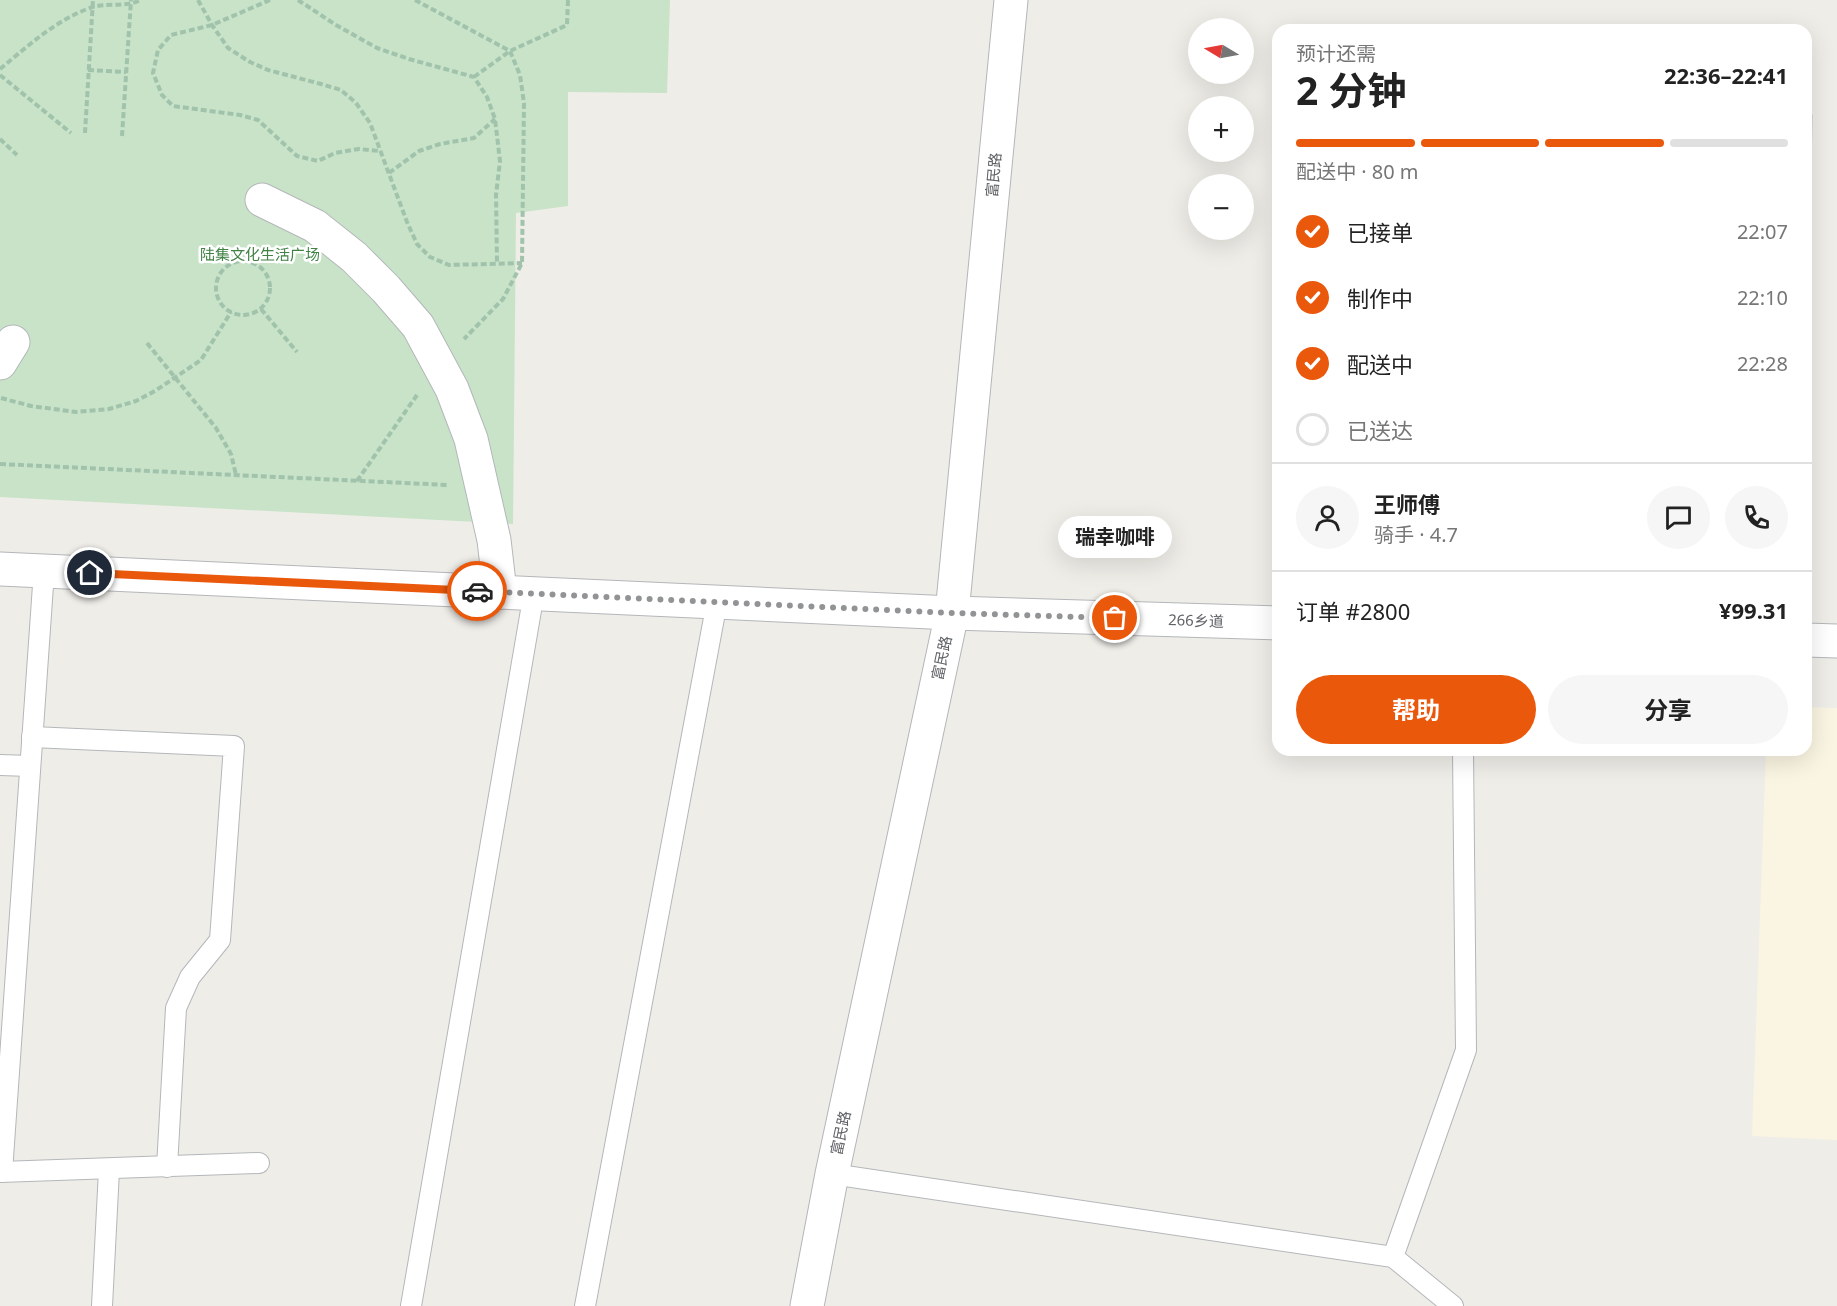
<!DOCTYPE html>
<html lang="zh">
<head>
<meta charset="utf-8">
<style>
	:root { --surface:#fff; --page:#f6f6f6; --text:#222; --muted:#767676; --line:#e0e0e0; --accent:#ea580c }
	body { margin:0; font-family:"Noto Sans","Noto Sans SC",sans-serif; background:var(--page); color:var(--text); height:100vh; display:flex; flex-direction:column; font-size:22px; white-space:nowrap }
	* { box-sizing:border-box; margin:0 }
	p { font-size:20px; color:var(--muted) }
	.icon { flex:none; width:33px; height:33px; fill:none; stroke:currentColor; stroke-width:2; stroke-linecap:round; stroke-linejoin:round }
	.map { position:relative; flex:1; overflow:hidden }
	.drawer { position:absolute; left:1272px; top:24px; width:540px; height:732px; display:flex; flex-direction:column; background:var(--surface); border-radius:18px; box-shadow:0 6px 24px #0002 }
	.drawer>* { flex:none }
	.needle { width:39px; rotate:280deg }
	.controls { position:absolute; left:1188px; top:18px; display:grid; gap:12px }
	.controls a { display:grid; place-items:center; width:66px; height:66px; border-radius:50%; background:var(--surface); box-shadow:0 6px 24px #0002; font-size:30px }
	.pin { position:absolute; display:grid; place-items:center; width:51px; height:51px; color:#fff; margin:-26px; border:3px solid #fff; border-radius:50%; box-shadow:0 2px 6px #0007 }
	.courier { position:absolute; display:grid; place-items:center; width:60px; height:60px; margin:-30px; border:4px solid #ea580c; border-radius:50%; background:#fff; color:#222; box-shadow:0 2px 8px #0007 }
	.bubble { position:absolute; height:42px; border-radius:21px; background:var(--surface); box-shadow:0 6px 24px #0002; font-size:20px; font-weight:700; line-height:42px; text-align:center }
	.summary em { font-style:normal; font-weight:700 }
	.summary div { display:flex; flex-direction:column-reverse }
	.summary { display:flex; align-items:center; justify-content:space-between; height:102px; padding:0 24px }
	h1 { font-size:39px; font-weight:700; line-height:45px }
	.bar { display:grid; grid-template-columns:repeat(4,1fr); gap:9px 6px; align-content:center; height:72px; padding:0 24px }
	.bar i { height:8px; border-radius:4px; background:var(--line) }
	.bar .selected { background:var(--accent) }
	.bar p { grid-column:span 4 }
	.line { display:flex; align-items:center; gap:15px; padding:0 24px; border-top:2px solid var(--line) }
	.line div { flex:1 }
	.round { display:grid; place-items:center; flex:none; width:63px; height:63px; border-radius:32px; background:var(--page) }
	ol { padding:0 24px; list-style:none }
	li { display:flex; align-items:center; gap:18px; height:66px }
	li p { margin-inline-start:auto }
	li .icon { padding:6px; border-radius:50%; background:var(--accent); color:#fff; stroke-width:4 }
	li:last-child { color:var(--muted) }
	li i { width:33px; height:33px; border:3px solid var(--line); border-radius:50% }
	.button { display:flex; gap:12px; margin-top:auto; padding:12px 24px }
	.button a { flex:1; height:69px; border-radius:36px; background:var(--accent); color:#fff; font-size:24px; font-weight:700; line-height:69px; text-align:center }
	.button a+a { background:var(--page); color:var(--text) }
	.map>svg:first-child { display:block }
	.commercial { fill:#faf4e2 }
	.green { fill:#c8e3c8 }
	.building { fill:#cbc8c4; stroke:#d3cfc7; stroke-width:1.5 }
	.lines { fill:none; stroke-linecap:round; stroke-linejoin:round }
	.lane-casing { stroke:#b4b7ba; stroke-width:22 }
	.street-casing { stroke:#b4b7ba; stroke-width:35 }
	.secondary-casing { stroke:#b4b6ba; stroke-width:35 }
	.path { stroke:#a1c3ac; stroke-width:4; stroke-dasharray:6 3; stroke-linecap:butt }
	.lane { stroke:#fff; stroke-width:20 }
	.street { stroke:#fff; stroke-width:33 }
	.secondary { stroke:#fff; stroke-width:33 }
	.done { stroke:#919394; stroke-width:6; stroke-dasharray:0 10.8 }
	.route { stroke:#ea580c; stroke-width:8 }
	.labels { text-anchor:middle; stroke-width:5; stroke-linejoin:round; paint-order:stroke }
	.street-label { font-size:15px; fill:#5f6266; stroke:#fff }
	.park-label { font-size:15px; fill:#418245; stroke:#fff }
</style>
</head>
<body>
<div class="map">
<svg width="1837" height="1306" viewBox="0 0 1837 1306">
	<rect width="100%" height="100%" fill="#efede8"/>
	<polygon class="commercial" points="1806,707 1837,708 1837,1140 1752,1136 1766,750 1806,750"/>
	<polygon class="green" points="0,0 670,0 667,93 568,92 568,206 516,213 513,524 0,497"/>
	<polygon class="building" points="1806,115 1812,115 1806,385"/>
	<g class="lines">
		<g class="lane-casing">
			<g id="lane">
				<polyline points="32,737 234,746 220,940 190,977 176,1008 167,1167"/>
				<polyline points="0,765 30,766"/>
				<polyline points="0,1172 259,1163"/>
				<polyline points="2,1172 44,571"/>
				<polyline points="832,1174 1393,1257 1453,1306"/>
				<polyline points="1393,1257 1466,1050 1463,750"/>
				<polyline points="102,1306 109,1170"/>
				<polyline points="411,1306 534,593"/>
				<polyline points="585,1306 717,602"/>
			</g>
		</g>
		<g class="street-casing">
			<g id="street">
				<polyline points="262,200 315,226 354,257 386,289 418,326 452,389 471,439 494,540 500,592"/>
				<polyline points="0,363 13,342"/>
			</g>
		</g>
		<g class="secondary-casing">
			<g id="secondary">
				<polyline points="0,569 952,613 1278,623"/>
				<polyline points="1806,640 1837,641"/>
				<polyline points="807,1306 832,1174 952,613 1011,0"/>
			</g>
		</g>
		<g class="path">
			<polyline points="198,0 212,25 228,48 250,62 268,70 321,84 341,90 356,103 370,123 407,222 417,244 430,257 449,265 522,263"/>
			<polyline points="270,0 212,25 171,35 158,50 153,73 162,95 173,106 240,115 258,120 297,156 318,161 335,153 359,149 379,151"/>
			<polyline points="298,0 336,25 377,48 409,59 474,77 487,97 495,119 500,161 496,195 497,263"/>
			<polyline points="415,0 510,51 520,75 524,103 522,263 503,299 464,339"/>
			<path d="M0,69C28,46 56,20 90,8C106,2 124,8 141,0"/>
			<polyline points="88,70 126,72"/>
			<polyline points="0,75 71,133"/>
			<polyline points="474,77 510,51 567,25 568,0"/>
			<polyline points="85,133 93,0"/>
			<polyline points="122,136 131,0"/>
			<polyline points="0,139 17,155"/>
			<polyline points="389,173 419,151 440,144 474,138 495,119"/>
			<circle cx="243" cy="288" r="27"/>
			<polyline points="261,309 297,352"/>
			<polyline points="147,343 216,428 231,454 236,475"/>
			<polyline points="1,398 31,406 76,412 109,409 136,401 155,391 201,360 231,312"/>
			<polyline points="0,464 448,485"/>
			<polyline points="357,481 417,395"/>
		</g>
		<use href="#lane" class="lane"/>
		<use href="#street" class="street"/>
		<use href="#secondary" class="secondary"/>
	</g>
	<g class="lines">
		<polyline class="done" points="477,591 952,613 1115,618"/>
		<polyline class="route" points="90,573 477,591"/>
	</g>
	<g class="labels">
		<g class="street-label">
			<text transform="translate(994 175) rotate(-85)" y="5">富民路</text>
			<text transform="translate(1196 621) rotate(2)" y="5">266乡道</text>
			<text transform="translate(942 658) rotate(-78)" y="5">富民路</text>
			<text transform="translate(841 1133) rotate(-78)" y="5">富民路</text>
		</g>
		<g class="park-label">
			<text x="260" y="260">陆集文化生活广场</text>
		</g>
	</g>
</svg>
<div class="controls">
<a><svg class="needle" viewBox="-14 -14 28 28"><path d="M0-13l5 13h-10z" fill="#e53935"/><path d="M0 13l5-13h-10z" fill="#767676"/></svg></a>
<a>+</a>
<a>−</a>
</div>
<div class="pin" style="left:1115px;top:618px;background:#ea580c"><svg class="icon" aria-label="bag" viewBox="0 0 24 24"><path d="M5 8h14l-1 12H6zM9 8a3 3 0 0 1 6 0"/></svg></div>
<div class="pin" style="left:90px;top:573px;background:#1f2937"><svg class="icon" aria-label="home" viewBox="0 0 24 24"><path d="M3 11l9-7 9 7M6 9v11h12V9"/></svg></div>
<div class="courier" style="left:477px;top:591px"><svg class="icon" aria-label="car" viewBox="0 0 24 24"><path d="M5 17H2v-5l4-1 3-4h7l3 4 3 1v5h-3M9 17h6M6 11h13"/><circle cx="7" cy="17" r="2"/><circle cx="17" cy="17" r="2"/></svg></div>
<div class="bubble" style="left:1058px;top:516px;width:114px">瑞幸咖啡</div>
<section class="drawer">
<div class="summary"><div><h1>2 分钟</h1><p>预计还需</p></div><em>22:36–22:41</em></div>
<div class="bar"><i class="selected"></i><i class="selected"></i><i class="selected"></i><i></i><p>配送中 · 80 m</p></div>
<ol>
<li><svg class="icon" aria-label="check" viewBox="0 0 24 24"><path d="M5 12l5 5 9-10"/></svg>已接单<p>22:07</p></li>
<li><svg class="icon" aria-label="check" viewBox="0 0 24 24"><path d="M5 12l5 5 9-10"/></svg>制作中<p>22:10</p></li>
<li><svg class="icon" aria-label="check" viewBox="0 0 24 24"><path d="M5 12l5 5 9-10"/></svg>配送中<p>22:28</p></li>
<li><i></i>已送达</li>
</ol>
<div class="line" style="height:108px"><a class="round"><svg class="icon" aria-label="person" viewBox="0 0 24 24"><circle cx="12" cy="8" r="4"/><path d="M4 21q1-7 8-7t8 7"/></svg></a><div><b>王师傅</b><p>骑手 · 4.7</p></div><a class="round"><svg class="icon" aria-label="chat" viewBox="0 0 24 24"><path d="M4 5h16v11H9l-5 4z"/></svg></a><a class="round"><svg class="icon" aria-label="phone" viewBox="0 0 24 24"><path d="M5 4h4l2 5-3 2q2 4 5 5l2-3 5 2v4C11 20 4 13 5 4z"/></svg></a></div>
<div class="line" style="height:78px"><div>订单 #2800</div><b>¥99.31</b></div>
<div class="button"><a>帮助</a><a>分享</a></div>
</section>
</div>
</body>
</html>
